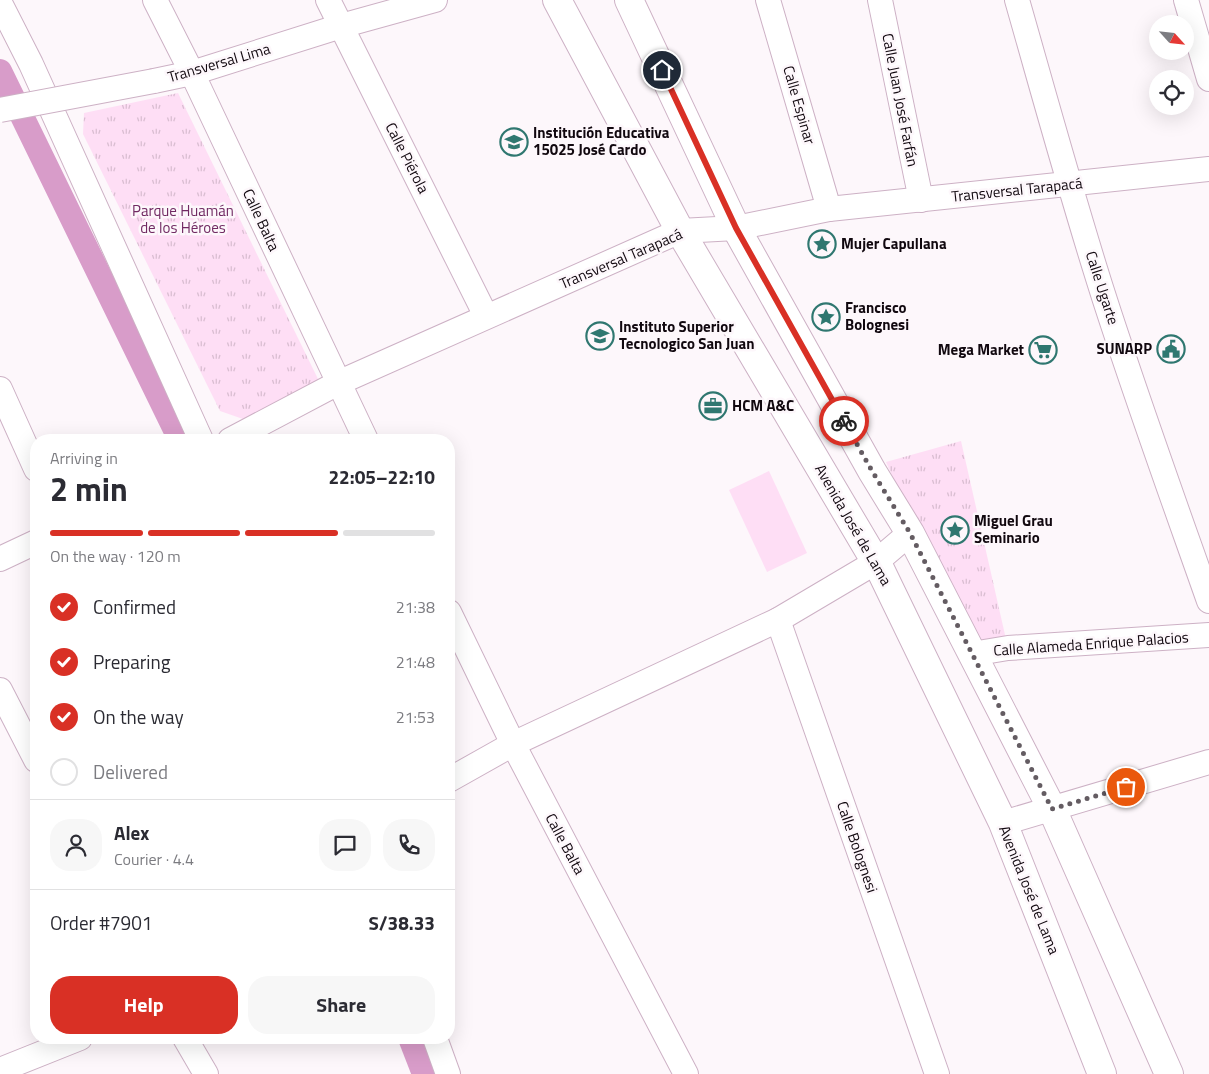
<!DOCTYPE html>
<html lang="en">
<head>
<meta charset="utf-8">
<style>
	:root { --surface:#fff; --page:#f7f7f7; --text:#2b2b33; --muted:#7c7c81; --line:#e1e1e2; --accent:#d93025 }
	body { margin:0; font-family:"Titillium Web",sans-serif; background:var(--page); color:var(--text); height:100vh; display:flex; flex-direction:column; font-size:19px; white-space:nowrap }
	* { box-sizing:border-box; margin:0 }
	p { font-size:16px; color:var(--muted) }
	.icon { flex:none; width:28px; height:28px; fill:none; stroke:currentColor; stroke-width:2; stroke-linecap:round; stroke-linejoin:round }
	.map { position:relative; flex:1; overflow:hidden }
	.details { position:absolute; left:30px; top:434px; width:425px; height:610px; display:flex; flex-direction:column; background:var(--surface); border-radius:20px; box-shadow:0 5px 20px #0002 }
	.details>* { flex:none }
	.needle { width:32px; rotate:117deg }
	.tools { position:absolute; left:1149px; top:15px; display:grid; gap:10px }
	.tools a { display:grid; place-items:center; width:45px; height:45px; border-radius:50%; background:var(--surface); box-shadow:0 5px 20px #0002; font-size:25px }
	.pin { position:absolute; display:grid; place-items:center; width:42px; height:42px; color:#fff; margin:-21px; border:2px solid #fff; border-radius:50%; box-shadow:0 1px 5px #0007 }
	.courier { position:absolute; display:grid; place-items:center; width:50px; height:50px; margin:-25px; border:4px solid #d93025; border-radius:50%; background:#fff; color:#222; box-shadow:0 1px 6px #0007 }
	.headline em { font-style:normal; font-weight:700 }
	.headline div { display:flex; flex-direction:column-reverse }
	.headline { display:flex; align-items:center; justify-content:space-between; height:85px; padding:0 20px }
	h1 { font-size:32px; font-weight:700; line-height:38px }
	.bar { display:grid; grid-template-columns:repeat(4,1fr); gap:8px 5px; align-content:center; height:60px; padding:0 20px }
	.bar i { height:6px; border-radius:4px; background:var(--line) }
	.bar .active { background:var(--accent) }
	.bar p { grid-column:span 4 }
	.line { display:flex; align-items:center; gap:12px; padding:0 20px; border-top:1px solid var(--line) }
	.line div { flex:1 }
	.round { display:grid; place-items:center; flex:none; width:52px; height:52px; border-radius:20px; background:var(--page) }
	ol { padding:0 20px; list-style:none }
	li { display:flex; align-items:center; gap:15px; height:55px }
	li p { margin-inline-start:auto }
	li .icon { padding:5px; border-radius:50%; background:var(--accent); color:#fff; stroke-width:4 }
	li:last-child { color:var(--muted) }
	li i { width:28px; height:28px; border:2px solid var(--line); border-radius:50% }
	.primary-button { display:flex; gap:10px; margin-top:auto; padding:10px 20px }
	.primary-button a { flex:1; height:58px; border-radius:20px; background:var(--accent); color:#fff; font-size:20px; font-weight:700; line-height:58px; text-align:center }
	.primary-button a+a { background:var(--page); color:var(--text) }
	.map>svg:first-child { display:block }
	.park { fill:url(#park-tufts) }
	.garden { fill:#fedef5 }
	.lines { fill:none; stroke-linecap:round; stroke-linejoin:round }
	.canal { stroke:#d89cc9; stroke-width:24 }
	.minor-casing { stroke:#cdb1c5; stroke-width:26 }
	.secondary-casing { stroke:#cdb1c5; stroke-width:30 }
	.minor { stroke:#fff; stroke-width:24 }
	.secondary { stroke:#fff; stroke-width:28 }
	.minor-bridge-casing { stroke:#cdb1c5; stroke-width:26; stroke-linecap:butt }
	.minor-bridge { stroke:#fff; stroke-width:24 }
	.done { stroke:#645c62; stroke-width:5; stroke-dasharray:0 9 }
	.route { stroke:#d93025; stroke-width:6 }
	.labels { text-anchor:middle; stroke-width:5; stroke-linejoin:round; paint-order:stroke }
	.street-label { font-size:15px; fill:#11080f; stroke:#fdf7fb }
	.poi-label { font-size:15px; font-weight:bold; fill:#11080f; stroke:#fdf7fb; text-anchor:start }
	.park-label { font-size:15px; fill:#712a63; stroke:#fdf7fb }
</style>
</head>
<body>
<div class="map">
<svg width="1209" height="1074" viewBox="0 0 1209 1074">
	<defs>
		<pattern id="park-tufts" width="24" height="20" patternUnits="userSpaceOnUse" patternTransform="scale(1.25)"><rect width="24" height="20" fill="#fedef5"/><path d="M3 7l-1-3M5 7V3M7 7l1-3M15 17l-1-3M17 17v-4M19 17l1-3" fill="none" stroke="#d9bdd1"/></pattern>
	</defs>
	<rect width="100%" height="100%" fill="#fdf7fb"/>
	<g class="park">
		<polygon points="178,93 319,381 243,419 220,411 83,134 84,113"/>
		<polygon points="961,441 1008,648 972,654 886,462"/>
	</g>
	<polygon class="garden" points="769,471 807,553 767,572 729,490"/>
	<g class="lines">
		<g class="canal">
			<polyline points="0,71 180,440"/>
			<polyline points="410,1038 424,1074"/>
		</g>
		<g class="minor-casing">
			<g id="minor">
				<polyline points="155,0 192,73 366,440"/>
				<polyline points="328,0 486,316"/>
				<polyline points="768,0 829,209"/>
				<polyline points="880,0 921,200"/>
				<path d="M1017,0C1045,98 1072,197 1103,294C1136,397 1173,499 1209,601"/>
				<polyline points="1186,0 1209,79"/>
				<polyline points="0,3 31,64 201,440"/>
				<polyline points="154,81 192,73 341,26 435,0"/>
				<polyline points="0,389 36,469"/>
				<polyline points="230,440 338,383 680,231 736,228 829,209 1209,169"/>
				<polyline points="0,559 36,542"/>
				<polyline points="449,612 513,744 686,1074"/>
				<polyline points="778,620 937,1074"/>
				<polyline points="972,654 1008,648 1209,635"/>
				<polyline points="0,690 36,760"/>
				<polyline points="449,780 513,744 778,620 876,562 910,533"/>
				<polyline points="1003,823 1209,762"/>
				<polyline points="185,1038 206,1074"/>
				<polyline points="435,1038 448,1074"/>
				<polyline points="0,1070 80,1038"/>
			</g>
		</g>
		<g class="secondary-casing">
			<g id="secondary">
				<polyline points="557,0 680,231 880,569 1003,823 1102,1074"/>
				<polyline points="629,0 736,228 872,471 910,533 1052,809 1169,1074"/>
			</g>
		</g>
		<use href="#minor" class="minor"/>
		<use href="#secondary" class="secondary"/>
		<g class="minor-bridge-casing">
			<polyline id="minor-bridge" points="0,110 154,81"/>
		</g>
		<use href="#minor-bridge" class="minor-bridge"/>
	</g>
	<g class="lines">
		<polyline class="done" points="844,421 872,471 910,533 1052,809 1126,787"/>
		<polyline class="route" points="662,70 736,228 844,421"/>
	</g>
	<defs>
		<g id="school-ring" transform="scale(1.4375)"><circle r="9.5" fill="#fdf7fb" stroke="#2f7770" stroke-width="1.5"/><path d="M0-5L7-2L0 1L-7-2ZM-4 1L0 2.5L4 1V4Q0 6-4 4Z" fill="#2f7770"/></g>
		<g id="sight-ring" transform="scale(1.4375)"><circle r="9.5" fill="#fdf7fb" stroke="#2f7770" stroke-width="1.5"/><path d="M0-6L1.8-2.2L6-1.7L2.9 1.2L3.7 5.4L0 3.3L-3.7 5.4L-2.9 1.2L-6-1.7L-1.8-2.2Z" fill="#2f7770"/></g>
		<g id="university-ring" transform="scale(1.4375)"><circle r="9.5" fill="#fdf7fb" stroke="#2f7770" stroke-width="1.5"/><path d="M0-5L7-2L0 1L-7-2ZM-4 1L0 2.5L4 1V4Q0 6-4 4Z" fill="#2f7770"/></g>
		<g id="civic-ring" transform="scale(1.4375)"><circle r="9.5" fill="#fdf7fb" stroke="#2f7770" stroke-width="1.5"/><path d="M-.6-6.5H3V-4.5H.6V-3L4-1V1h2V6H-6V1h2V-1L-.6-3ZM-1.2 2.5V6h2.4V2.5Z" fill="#2f7770"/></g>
		<g id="supermarket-ring" transform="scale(1.4375)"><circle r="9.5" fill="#fdf7fb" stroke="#2f7770" stroke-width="1.5"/><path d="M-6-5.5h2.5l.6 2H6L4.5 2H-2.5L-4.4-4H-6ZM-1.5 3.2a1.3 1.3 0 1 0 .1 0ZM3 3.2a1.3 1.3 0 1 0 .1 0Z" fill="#2f7770"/></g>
		<g id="office-ring" transform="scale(1.4375)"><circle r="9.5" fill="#fdf7fb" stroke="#2f7770" stroke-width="1.5"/><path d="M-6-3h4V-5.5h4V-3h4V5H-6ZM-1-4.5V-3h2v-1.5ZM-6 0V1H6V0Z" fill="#2f7770"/></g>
	</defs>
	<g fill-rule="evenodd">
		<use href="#school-ring" x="514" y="142"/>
		<use href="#sight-ring" x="822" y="244"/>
		<use href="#sight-ring" x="826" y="317"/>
		<use href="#university-ring" x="600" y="336"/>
		<use href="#civic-ring" x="1171" y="349"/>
		<use href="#supermarket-ring" x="1043" y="350"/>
		<use href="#office-ring" x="713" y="406"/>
		<use href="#sight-ring" x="955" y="530"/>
	</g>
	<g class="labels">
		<g class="street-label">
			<text transform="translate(219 63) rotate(-16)" y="5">Transversal Lima</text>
			<text transform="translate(900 100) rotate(79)" y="5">Calle Juan José Farfán</text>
			<text transform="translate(799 105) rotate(74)" y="5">Calle Espinar</text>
			<text transform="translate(407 158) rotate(63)" y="5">Calle Piérola</text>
			<text transform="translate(1017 190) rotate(-6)" y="5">Transversal Tarapacá</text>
			<text transform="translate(261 220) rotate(65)" y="5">Calle Balta</text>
			<text transform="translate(621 259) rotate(-23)" y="5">Transversal Tarapacá</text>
			<text transform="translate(1102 288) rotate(72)" y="5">Calle Ugarte</text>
			<text transform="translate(853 525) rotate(60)" y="5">Avenida José de Lama</text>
			<text transform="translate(1091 644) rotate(-4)" y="5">Calle Alameda Enrique Palacios</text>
			<text transform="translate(565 844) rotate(62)" y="5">Calle Balta</text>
			<text transform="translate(857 847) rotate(71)" y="5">Calle Bolognesi</text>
			<text transform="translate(1029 890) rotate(68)" y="5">Avenida José de Lama</text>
		</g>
		<g class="poi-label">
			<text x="533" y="138">Institución Educativa<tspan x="533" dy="17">15025 José Cardo</tspan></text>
			<text x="841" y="249">Mujer Capullana</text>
			<text x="845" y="313">Francisco<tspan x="845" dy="17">Bolognesi</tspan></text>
			<text x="619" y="332">Instituto Superior<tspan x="619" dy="17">Tecnologico San Juan</tspan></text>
			<text x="1152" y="354" text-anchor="end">SUNARP</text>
			<text x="1024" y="355" text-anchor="end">Mega Market</text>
			<text x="732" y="411">HCM A&amp;C</text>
			<text x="974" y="526">Miguel Grau<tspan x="974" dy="17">Seminario</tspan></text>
		</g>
		<g class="park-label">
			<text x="183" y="216">Parque Huamán<tspan x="183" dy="17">de los Héroes</tspan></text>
		</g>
	</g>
</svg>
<div class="tools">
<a><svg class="needle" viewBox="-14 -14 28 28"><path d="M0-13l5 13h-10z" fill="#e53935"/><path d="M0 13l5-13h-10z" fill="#7c7c81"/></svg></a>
<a><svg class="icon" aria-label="locate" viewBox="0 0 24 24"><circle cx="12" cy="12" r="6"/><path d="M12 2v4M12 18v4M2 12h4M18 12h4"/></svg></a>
</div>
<div class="pin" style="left:1126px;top:787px;background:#ea580c"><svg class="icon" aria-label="bag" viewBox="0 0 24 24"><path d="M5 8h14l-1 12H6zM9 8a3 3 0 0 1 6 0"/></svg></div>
<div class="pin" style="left:662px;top:70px;background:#1f2937"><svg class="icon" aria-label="home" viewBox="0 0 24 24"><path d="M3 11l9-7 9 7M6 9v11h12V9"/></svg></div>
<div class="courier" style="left:844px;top:421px"><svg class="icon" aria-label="bike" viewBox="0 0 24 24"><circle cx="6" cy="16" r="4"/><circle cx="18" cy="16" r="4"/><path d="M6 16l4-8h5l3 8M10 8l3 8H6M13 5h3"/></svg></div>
<section class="details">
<div class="headline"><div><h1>2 min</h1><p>Arriving in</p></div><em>22:05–22:10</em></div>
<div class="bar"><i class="active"></i><i class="active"></i><i class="active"></i><i></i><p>On the way · 120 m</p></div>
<ol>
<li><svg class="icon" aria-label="check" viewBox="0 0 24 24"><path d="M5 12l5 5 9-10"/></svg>Confirmed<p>21:38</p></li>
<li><svg class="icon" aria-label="check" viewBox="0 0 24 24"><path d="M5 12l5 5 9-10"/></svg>Preparing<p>21:48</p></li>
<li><svg class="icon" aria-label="check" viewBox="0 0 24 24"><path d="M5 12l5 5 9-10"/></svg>On the way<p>21:53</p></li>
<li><i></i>Delivered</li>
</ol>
<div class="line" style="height:90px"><a class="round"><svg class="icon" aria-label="person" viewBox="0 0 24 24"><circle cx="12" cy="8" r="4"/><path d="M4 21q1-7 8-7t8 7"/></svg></a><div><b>Alex</b><p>Courier · 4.4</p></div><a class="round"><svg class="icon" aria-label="chat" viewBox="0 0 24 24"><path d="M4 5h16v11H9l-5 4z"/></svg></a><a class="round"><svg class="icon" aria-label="phone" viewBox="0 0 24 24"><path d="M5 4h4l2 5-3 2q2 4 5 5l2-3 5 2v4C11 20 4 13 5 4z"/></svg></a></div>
<div class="line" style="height:65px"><div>Order #7901</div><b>S/38.33</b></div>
<div class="primary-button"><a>Help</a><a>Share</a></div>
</section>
</div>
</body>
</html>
